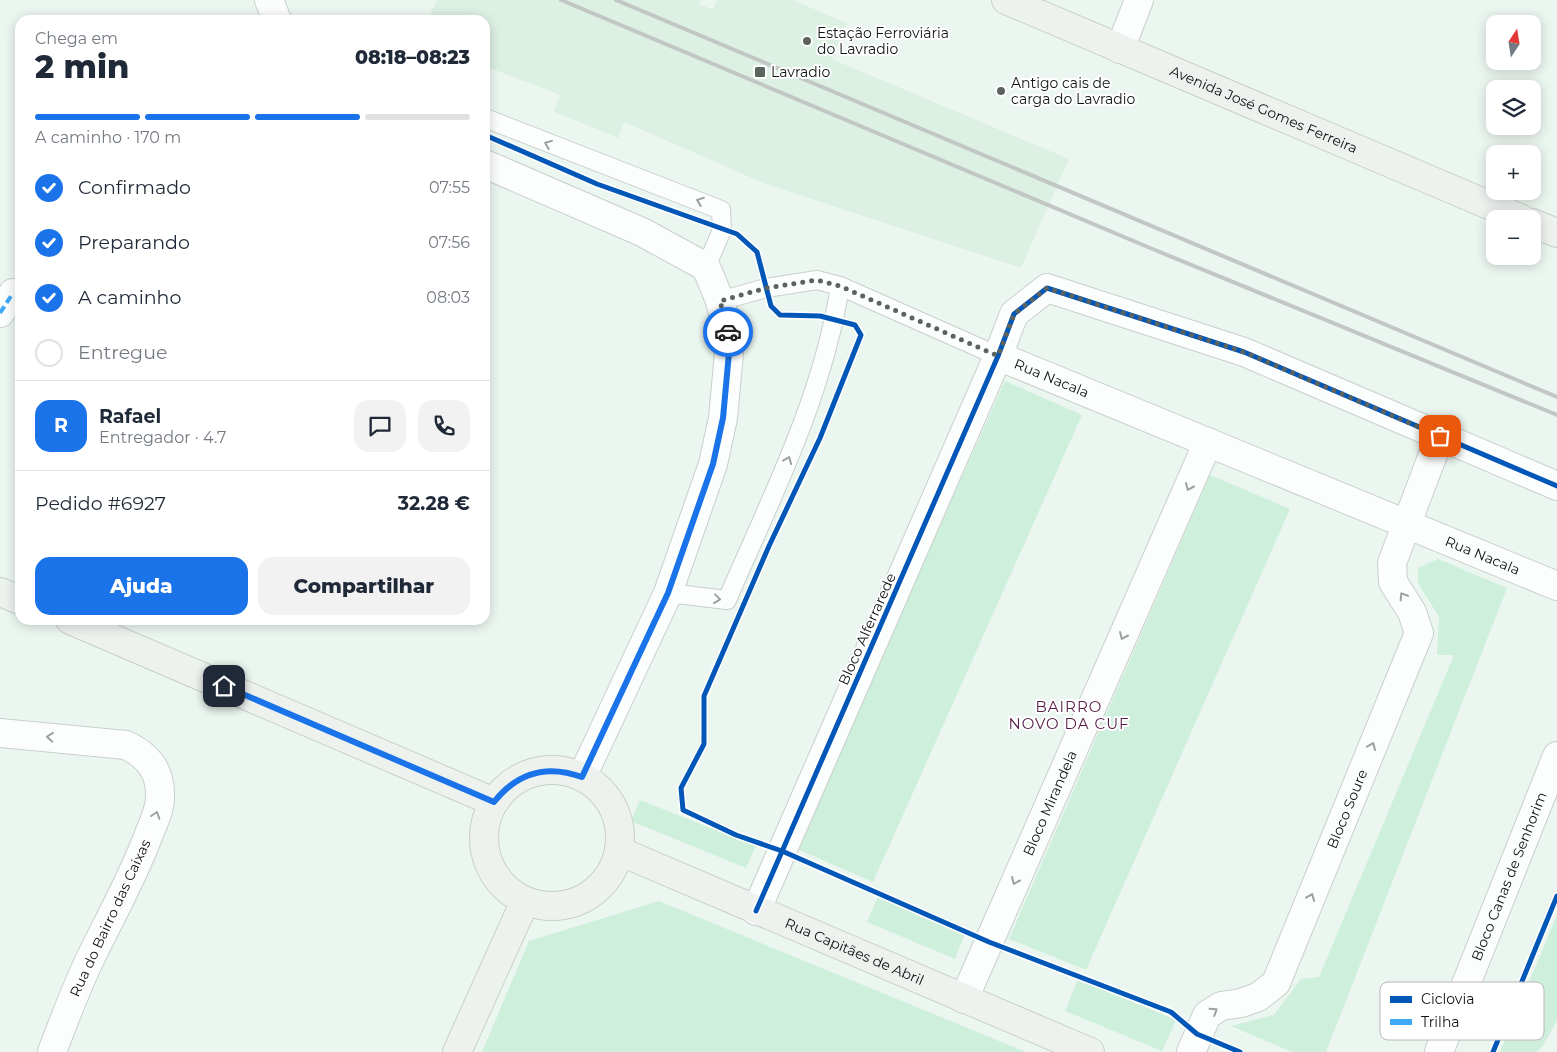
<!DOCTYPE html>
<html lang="pt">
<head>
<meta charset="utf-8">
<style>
	:root { --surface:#fff; --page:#f2f2f3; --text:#1f2937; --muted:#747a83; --line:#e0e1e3; --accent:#1a73e8 }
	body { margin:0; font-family:Montserrat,sans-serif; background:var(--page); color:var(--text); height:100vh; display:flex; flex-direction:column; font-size:19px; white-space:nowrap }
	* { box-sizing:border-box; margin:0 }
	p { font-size:16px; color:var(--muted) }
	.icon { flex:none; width:28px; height:28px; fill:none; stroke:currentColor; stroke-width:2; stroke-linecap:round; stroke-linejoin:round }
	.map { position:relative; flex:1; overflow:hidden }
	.drawer { position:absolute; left:15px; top:15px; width:475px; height:610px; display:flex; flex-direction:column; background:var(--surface); border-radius:15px; box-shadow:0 2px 12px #0003 }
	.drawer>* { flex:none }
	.needle { width:32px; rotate:12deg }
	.controls { position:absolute; left:1486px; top:15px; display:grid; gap:10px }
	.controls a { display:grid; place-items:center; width:55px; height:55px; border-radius:10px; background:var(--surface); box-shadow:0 2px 12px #0003; font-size:25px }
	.pin { position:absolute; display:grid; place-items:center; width:42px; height:42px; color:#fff; margin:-21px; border-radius:10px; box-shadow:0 2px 8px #0006 }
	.courier { position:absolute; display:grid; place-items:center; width:50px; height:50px; margin:-25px; border:4px solid #1a73e8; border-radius:50%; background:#fff; color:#222; box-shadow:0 1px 6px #0007 }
	.summary em { font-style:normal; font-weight:800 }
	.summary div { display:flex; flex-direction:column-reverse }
	.summary { display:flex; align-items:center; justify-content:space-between; height:85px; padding:0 20px }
	h1 { font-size:32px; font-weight:800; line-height:38px }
	.bar { display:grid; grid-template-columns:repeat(4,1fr); gap:8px 5px; align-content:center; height:60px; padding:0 20px }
	.bar i { height:6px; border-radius:4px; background:var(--line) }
	.bar .active { background:var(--accent) }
	.bar p { grid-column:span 4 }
	.line { display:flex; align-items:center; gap:12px; padding:0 20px; border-top:1px solid var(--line) }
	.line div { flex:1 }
	.round { display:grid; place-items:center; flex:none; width:52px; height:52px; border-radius:15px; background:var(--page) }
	ol { padding:0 20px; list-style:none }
	li { display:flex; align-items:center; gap:15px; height:55px }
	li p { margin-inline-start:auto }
	li .icon { padding:5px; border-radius:50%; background:var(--accent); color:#fff; stroke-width:4 }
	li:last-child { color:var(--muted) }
	li i { width:28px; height:28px; border:2px solid var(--line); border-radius:50% }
	.action { display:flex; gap:10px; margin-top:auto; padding:10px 20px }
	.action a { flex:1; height:58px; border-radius:15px; background:var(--accent); color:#fff; font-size:20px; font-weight:800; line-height:58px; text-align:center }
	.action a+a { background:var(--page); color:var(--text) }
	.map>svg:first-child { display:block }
	.built { fill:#ddf0e4 }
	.green { fill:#ceefdc }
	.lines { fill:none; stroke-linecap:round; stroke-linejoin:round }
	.lane-casing { stroke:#c8d0cb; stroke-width:20 }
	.street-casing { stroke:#c8d0cb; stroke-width:30 }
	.secondary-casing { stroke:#c8d0cb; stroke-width:30 }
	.lane { stroke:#fcfefd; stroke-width:18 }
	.street { stroke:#fcfefd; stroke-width:28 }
	.secondary { stroke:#eef2ef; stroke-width:28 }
	.rail { stroke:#c2c6c4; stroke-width:4 }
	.quiet { stroke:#3fa9f5; stroke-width:4; stroke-dasharray:8 4; stroke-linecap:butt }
	.cycleway-casing { stroke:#fff; stroke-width:8 }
	.cycleway { stroke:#0057b8; stroke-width:5 }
	.oneway { stroke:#9da09f }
	.done { stroke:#5c635f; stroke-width:5; stroke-dasharray:0 9 }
	.route { stroke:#1a73e8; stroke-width:6 }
	.poi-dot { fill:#5c635f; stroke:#fff; stroke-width:2 }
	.labels { text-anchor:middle; stroke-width:4; stroke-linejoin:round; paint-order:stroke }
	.poi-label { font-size:14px; fill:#0e1411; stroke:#fff; text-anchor:start }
	.street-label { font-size:14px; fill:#0e1411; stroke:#fff }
	.neighbourhood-label { font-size:15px; letter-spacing:1px; fill:#551d47; stroke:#fff }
	.key { fill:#fff; stroke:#b7b8b8; stroke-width:1 }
	.key-label { font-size:14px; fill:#0e1411 }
</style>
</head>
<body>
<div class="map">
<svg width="1557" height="1052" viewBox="0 0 1557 1052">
	<rect width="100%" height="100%" fill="#ecf6f0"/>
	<polygon class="built" points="437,0 700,0 699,4 713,10 717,0 793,0 847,23 832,59 1069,159 1021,268 766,184 624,122 618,138 554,112 560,95 485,66 485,20 428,20"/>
	<g class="green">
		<polygon points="1005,381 1082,415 873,882 795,848"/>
		<polygon points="1210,475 1290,509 1086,970 1009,939"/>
		<polygon points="1438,559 1507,588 1326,1052 1292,1052 1231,1026 1274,1015 1301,979 1319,977 1454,655 1437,655 1439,617 1418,583 1418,568"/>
		<polygon points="640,800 756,846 746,868 631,821"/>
		<polygon points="879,894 966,931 955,959 867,922"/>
		<polygon points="659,901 1026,1052 482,1052 529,941"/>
		<polygon points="1557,915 1557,1020 1543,1046 1536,1052 1500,1052"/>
		<polygon points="1078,979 1176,1020 1162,1051 1065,1011"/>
	</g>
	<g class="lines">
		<g class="lane-casing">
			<g id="lane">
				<polyline points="485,118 721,210 722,230 706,267"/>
				<polyline points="720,301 766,288 817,280 840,286 998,356"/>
				<path d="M668,593L727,600C771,498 823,397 840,286"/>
			</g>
		</g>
		<g class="street-casing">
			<g id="street">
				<polyline points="269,0 277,20"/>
				<polyline points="1120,49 1139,0"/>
				<polyline points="485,164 642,232 706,267 720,301 730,342 723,418 713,464 668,593 582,777"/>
				<polyline points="0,313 13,293"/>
				<path id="s1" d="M998,356L1557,586"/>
				<path d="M0,733L126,745C147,755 160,770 160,794C161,808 154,821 149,834C133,877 111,916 91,957C76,988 64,1020 52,1052"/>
				<polyline points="756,911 998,356 1014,314 1047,288 1244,352 1557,486"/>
				<path id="s2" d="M964,999L1208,442"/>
				<path id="s3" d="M1191,1052L1207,1015L1221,1006L1241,1003L1258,997L1276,983L1419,633L1412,612L1393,582L1392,563L1440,436"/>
				<path id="s4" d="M1439,1052L1557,756"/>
			</g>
		</g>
		<g class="secondary-casing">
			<g id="secondary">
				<path id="s5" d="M1006,0L1522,219"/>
				<polyline points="1532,223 1557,233"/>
				<polyline points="0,592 20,600"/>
				<polyline points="70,620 494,802"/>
				<circle cx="552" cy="838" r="68"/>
				<path id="s6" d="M619,851L1090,1052"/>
				<polyline points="457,1052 525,901"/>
			</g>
		</g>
		<use href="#lane" class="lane"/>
		<use href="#street" class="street"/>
		<use href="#secondary" class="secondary"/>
		<g class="rail">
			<polyline points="561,0 1155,250 1557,415"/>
			<polyline points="616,0 1557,397"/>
		</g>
		<polyline class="quiet" points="0,313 13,293"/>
		<g class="cycleway-casing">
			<g id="cycleway">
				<polyline points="485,135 597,184 737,234 757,252 771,306 780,315 820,316 855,325 861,335 820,438 769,546 704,696 704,744 681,788 683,810 736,835 782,851 989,942 1171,1012 1197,1034 1240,1052"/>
				<polyline points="756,911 998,356 1014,314 1047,288 1244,352 1557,486"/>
				<polyline points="1493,1052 1557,896"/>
			</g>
		</g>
		<use href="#cycleway" class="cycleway"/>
	</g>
	<defs><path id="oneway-chevron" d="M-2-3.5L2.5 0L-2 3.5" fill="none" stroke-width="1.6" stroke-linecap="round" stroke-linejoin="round" transform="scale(1.25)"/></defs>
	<g class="oneway">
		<use href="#oneway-chevron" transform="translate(548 144) rotate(-158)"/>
		<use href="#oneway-chevron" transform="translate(700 201) rotate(-159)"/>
		<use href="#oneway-chevron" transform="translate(788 460) rotate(-67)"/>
		<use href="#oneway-chevron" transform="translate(1189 487) rotate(114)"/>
		<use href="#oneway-chevron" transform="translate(1403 596) rotate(-122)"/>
		<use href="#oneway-chevron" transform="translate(717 599) rotate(7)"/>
		<use href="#oneway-chevron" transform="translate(1123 636) rotate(114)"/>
		<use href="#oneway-chevron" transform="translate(50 737) rotate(-175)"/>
		<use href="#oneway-chevron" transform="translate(1372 746) rotate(-68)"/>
		<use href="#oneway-chevron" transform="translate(156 815) rotate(-72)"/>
		<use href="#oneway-chevron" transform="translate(1015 881) rotate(114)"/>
		<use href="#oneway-chevron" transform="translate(1311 897) rotate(-68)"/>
		<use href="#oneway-chevron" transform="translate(1214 1011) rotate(-33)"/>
	</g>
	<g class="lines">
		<polyline class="done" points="728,332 720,301 766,288 817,280 840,286 998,356 1014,314 1047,288 1244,352 1440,436"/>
		<path class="route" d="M224,686L494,802C517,773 546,764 582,777L668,593L713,464L723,418L730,342L728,332"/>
	</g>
	<g class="poi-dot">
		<circle cx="807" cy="41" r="5"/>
		<rect x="754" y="66" width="12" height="12" rx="2.5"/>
		<circle cx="1001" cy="91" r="5"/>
	</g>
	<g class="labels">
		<g class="poi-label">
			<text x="817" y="38">Estação Ferroviária<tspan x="817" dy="16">do Lavradio</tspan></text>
			<text x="771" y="77">Lavradio</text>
			<text x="1011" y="88">Antigo cais de<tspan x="1011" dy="16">carga do Lavradio</tspan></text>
		</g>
		<g class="street-label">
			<text dy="5" stroke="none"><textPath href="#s5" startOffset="280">Avenida José Gomes Ferreira</textPath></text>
			<text dy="5" stroke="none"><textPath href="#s1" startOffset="58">Rua Nacala</textPath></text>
			<text dy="5" stroke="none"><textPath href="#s1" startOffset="524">Rua Nacala</textPath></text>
			<text transform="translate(867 629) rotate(-66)" y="5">Bloco Alferrarede</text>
			<text dy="5" stroke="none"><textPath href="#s2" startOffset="214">Bloco Mirandela</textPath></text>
			<text dy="5" stroke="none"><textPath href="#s3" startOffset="306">Bloco Soure</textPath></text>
			<text dy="5" stroke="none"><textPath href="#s4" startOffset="189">Bloco Canas de Senhorim</textPath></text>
			<text transform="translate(110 918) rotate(-65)" y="5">Rua do Bairro das Caixas</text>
			<text dy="5" stroke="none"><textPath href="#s6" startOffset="256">Rua Capitães de Abril</textPath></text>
		</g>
		<g class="neighbourhood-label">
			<text x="1069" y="712">BAIRRO<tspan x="1069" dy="17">NOVO DA CUF</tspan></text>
		</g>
	</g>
	<rect x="1380" y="982" width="164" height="58" rx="8" class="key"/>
	<rect x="1390" y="996" width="22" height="7" fill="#0057b8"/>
	<rect x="1390" y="1019" width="22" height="6" fill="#3fa9f5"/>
	<g class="key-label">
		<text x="1421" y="1004">Ciclovia</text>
		<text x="1421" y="1027">Trilha</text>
	</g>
</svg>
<div class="controls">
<a><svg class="needle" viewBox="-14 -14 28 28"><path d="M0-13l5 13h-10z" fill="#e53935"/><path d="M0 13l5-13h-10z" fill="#747a83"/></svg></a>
<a><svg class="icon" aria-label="layers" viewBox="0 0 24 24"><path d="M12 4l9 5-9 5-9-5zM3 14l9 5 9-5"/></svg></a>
<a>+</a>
<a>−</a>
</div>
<div class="pin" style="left:1440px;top:436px;background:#ea580c"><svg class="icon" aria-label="bag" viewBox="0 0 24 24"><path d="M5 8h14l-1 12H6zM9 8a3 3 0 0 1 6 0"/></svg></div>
<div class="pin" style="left:224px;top:686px;background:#1f2937"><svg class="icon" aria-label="home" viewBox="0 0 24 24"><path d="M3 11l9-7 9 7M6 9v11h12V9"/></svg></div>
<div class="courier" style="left:728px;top:332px"><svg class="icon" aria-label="car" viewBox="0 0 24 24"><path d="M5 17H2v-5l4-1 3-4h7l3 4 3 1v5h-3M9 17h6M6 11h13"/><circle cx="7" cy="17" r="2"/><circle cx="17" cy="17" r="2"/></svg></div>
<section class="drawer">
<div class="summary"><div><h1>2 min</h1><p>Chega em</p></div><em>08:18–08:23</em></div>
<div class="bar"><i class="active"></i><i class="active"></i><i class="active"></i><i></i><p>A caminho · 170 m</p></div>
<ol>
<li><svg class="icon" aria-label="check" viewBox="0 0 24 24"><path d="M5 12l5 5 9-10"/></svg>Confirmado<p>07:55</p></li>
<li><svg class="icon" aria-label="check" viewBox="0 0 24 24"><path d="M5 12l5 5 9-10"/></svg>Preparando<p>07:56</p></li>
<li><svg class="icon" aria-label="check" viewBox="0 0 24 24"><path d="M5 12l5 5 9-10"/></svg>A caminho<p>08:03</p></li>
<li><i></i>Entregue</li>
</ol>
<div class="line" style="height:90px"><b class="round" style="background:var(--accent);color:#fff">R</b><div><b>Rafael</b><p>Entregador · 4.7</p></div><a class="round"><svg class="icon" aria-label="chat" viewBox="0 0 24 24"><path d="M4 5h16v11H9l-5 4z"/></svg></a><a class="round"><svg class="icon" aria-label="phone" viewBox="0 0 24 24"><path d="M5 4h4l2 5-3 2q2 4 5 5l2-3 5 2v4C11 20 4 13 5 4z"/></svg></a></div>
<div class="line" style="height:65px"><div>Pedido #6927</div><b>32.28 €</b></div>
<div class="action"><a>Ajuda</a><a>Compartilhar</a></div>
</section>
</div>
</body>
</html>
